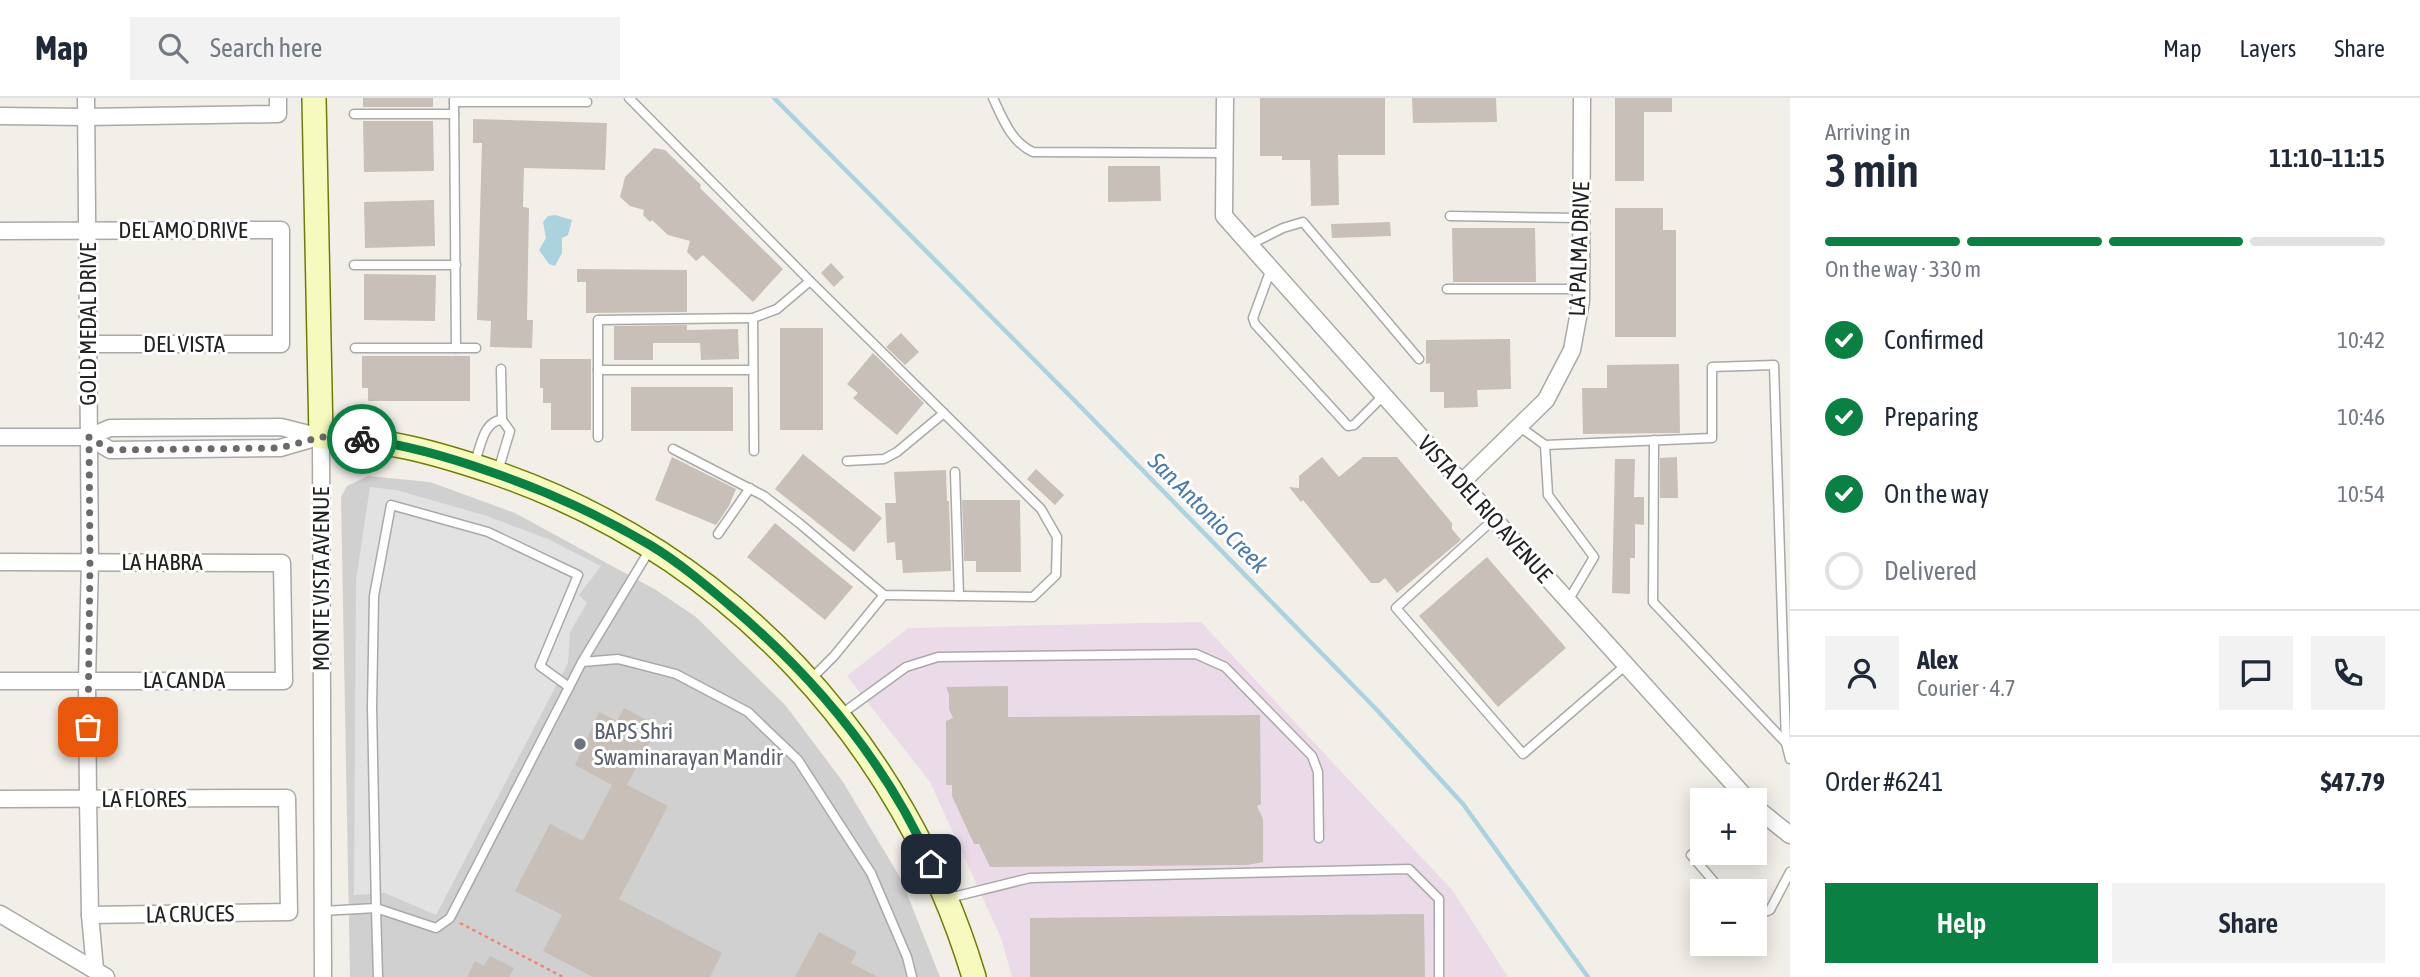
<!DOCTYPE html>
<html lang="en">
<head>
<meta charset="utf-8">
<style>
	:root { --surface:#fff; --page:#f2f2f3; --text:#1f2937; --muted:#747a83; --line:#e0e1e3; --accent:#0b8043 }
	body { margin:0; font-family:"Asap Condensed",sans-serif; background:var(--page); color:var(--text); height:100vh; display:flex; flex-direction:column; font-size:26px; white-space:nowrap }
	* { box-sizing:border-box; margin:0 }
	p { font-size:23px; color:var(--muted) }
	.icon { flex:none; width:38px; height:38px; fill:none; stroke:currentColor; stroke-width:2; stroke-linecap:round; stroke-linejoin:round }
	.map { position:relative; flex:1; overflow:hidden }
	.side { display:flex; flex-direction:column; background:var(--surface); width:630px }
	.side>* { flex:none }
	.tools { position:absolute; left:1690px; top:690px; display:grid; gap:14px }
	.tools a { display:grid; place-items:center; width:77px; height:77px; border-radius:0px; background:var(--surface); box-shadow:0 4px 18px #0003; font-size:35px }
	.pin { position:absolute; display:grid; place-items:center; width:60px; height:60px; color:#fff; margin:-30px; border-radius:14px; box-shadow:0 4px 10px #0006 }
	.courier { position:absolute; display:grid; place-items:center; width:70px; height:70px; margin:-35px; border:5px solid #0b8043; border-radius:50%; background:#fff; color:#222; box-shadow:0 2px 9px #0007 }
	.head em { font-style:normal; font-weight:600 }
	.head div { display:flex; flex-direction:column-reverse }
	.head { display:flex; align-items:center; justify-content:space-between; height:119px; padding:0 35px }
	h1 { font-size:46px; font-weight:600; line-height:52px }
	.bar { display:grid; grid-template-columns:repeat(4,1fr); gap:10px 7px; align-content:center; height:84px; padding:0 35px }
	.bar i { height:9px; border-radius:5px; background:var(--line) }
	.bar .selected { background:var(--accent) }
	.bar p { grid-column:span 4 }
	.line { display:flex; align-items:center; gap:18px; padding:0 35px; border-top:2px solid var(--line) }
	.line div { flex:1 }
	.round { display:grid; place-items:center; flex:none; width:74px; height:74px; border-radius:0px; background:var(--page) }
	ol { padding:0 35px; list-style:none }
	li { display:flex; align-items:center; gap:21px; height:77px }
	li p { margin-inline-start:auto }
	li .icon { padding:7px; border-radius:50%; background:var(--accent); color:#fff; stroke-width:4 }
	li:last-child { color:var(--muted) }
	li i { width:38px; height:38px; border:4px solid var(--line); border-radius:50% }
	.cta { display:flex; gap:14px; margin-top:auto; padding:14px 35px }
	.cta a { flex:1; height:80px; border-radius:0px; background:var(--accent); color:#fff; font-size:28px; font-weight:600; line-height:80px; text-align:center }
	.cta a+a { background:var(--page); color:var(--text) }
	header { display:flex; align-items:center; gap:42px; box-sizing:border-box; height:98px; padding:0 35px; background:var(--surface); border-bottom:2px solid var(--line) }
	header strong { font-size:33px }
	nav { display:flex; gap:38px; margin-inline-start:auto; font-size:24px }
	.search { width:490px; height:63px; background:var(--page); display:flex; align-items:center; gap:18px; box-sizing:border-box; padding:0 24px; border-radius:0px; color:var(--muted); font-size:26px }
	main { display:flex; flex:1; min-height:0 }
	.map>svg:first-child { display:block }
	.industrial { fill:#ebdbe8 }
	.religious { fill:#d0d0d0 }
	.parking { fill:#e2e2e2 }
	.water { fill:#aad3df }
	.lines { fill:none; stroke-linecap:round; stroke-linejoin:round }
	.stream { stroke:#aad3df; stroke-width:4.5 }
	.building { fill:#c7bfb8 }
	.lane-casing { stroke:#a9a9a9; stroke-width:11 }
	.street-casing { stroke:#a9a9a9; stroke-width:19 }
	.secondary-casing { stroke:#707d05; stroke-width:26 }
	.path { stroke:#fa8072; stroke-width:2.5; stroke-dasharray:3.5 3.5; stroke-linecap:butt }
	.lane { stroke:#fff; stroke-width:8 }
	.street { stroke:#fff; stroke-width:16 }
	.secondary { stroke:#f7fabf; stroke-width:23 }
	.done { stroke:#6b6a68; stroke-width:7; stroke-dasharray:0 12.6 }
	.route { stroke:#0b8043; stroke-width:9 }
	.worship-dot { fill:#6b7280; stroke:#fff; stroke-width:2.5 }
	.labels { text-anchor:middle; stroke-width:6; stroke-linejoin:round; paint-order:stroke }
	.street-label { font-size:23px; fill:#222; stroke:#fff }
	.worship-label { font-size:23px; fill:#5b616d; stroke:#fff; text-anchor:start }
	.water-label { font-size:24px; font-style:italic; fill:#4a7aab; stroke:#fff }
</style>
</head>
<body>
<header>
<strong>Map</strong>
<div class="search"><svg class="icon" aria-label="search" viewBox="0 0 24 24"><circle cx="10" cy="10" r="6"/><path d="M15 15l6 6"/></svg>Search here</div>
<nav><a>Map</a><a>Layers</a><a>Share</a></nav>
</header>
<main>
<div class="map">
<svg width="1790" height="879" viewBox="0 0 1790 879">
	<rect width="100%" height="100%" fill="#f2efe9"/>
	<polygon class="industrial" points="1201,524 1453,793 1508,879 1012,879 1001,840 930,684 847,578 908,530"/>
	<polygon class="religious" points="368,378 430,384 515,415 656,492 696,519 786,608 843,684 901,781 940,879 350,879 341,399 347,388"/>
	<polygon class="parking" points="370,389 396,392 487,418 548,441 601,468 579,497 587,505 570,534 568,565 436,817 385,795 354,797 356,482"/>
	<polygon class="water" points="555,117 572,122 568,137 562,140 562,155 555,168 549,166 539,152 546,140 543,124 548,118"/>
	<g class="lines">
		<polyline class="stream" points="774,0 1074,302 1377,612 1463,706 1588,879"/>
	</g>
	<g class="building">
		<rect x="363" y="0" width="70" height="9"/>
		<polygon points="1260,0 1385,0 1385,57 1338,57 1339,107 1311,108 1310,62 1282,62 1282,58 1260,58"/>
		<polygon points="1412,0 1496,0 1497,24 1413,25"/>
		<polygon points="1615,0 1672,0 1672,14 1644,14 1644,83 1615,83"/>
		<polygon points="473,21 607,25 605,72 524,70 523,109 529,110 527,222 533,222 532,250 490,249 491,223 477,222 482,45 473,45"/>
		<polygon points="363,23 433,23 434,73 364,74"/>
		<polygon points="654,50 665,52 701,87 700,90 783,171 753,204 703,157 696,163 687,154 690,143 668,137 652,122 650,124 643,117 644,112 630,108 620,99 625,79"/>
		<polygon points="1108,68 1160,68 1161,103 1108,104"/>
		<polygon points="434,102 435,148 365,150 364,104"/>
		<polygon points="1615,110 1663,110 1663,132 1676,132 1676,239 1615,239"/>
		<polygon points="1390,124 1391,138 1332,140 1331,126"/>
		<polygon points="1452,130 1535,130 1536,184 1453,184"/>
		<polygon points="831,165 844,179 834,189 821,175"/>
		<polygon points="577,171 687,172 687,214 586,215 586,184 577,184"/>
		<polygon points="364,176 436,177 435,223 364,222"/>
		<polygon points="687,227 687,232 738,231 739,261 701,262 700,245 653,245 653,262 614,262 614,228"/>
		<rect x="780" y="230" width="43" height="102"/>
		<polygon points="901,235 919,254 905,267 886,249"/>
		<polygon points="1510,241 1511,291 1477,292 1478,309 1444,310 1444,294 1430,294 1430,265 1426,266 1426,242"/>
		<polygon points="873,255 924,305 897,337 853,300 858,295 847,286"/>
		<polygon points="362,258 470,258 470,303 368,303 368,290 362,290"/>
		<polygon points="540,261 591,261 591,332 551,332 551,305 543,305 543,290 540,290"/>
		<polygon points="1679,266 1680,335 1583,336 1582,290 1607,290 1607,267"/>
		<rect x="631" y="289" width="102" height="44"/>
		<polygon points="803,356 882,420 854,454 775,391"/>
		<polygon points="672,359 736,391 729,408 716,427 655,402"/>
		<polygon points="1322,359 1339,379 1363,359 1397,359 1452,425 1452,431 1461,442 1397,495 1385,480 1379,485 1371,485 1303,402 1301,404 1289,389 1299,390 1299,378"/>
		<polygon points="1677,359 1678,400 1660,400 1660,360"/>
		<polygon points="1615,361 1635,361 1634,399 1644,399 1644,427 1635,426 1635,460 1630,460 1630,496 1612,495"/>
		<polygon points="1036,371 1064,397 1055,407 1027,381"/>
		<polygon points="946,372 947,403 949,403 951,473 903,475 902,462 896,462 895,444 887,445 885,405 896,405 894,374"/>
		<polygon points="962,402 1020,402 1021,474 976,474 976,463 964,463"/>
		<polygon points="775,425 853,489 825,522 747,459"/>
		<polygon points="1487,459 1566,550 1498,609 1419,518"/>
		<polygon points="1008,588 1008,619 1260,617 1261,706 1257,708 1263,721 1263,764 1247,767 990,769 979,746 974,746 952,698 952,687 946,687 946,623 953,620 949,611 949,596 946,589"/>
		<polygon points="624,610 658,628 627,687 668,708 619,801 722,855 710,879 593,879 543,853 562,817 515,793 550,726 583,743 612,687 575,667 599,614 617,623"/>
		<polygon points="1424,816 1425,879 1030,879 1030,820"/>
		<polygon points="819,834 857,854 851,865 878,879 795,879"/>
		<polygon points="490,858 514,870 509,879 467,879 475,863 484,868"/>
	</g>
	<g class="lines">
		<g class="lane-casing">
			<g id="lane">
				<polyline points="454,0 456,250"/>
				<polyline points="629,0 810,183 1041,411 1057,439 1056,477 1033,499 884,497 799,425 764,398 673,351"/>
				<path d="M993,0C1003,21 1011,44 1033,54L1225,55"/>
				<polyline points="454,4 587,4"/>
				<polyline points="354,16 454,16"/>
				<polyline points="1450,118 1581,120"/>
				<polyline points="1249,147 1283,130 1303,124 1419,261"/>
				<polyline points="354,167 456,167"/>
				<polyline points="1271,171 1253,220 1255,226 1348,328 1354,327 1384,297"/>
				<polyline points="1447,191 1581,191"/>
				<polyline points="753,220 754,353"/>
				<polyline points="355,250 476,250"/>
				<polyline points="501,271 502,322"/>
				<polyline points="598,272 753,272"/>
				<polyline points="1520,329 1545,347 1712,340 1712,269 1774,267 1786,645 1790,661"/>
				<polyline points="598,339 598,222 753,220 777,211 810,183"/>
				<polyline points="1654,342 1653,504 1786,645"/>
				<polyline points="1545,347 1548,397 1594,459 1568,503"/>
				<polyline points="847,363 884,361 897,354 944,315"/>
				<path d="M474,367C480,352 483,322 502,322L510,333L498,373"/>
				<polyline points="955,374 959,498"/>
				<polyline points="1494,421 1396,510 1523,656 1626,567"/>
				<polyline points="718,436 750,390"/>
				<polyline points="582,564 649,453"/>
				<polyline points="810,582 834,558 884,497"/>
				<polyline points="840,617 906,569 938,559 1196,556 1225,569 1312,658 1318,674 1319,740"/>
				<polyline points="1703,747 1691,757 1722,793"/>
				<polyline points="949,800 1030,780 1409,771 1439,801 1439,879"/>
				<polyline points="323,813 376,810 372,609 374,498 391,407 488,434 578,477 540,568 569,589"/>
				<polyline points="1755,813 1765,814 1770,812 1790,774"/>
				<polyline points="378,879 376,810 436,830 450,820 582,564 618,561 676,576 748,614 798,662 871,775 907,859 912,879"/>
			</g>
		</g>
		<g class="street-casing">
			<g id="street">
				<polyline points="86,0 90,464 87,582 88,701 90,817 95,871"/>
				<polyline points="1225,0 1224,118 1494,421 1748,702"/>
				<polyline points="0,18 86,19 278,16 278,0"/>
				<polyline points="0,133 281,132 281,246 88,246"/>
				<polyline points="0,339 89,339 110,330 281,329 321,339"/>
				<polyline points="89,339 110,352 280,350 318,339"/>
				<polyline points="321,339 323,879"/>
				<polyline points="1461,385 1546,302 1572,252 1581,203 1582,0"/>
				<polyline points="0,464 282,465 284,583 0,583"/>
				<polyline points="0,701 287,700 289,814 90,817"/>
				<polyline points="1755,709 1790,737"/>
				<polyline points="0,816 106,879"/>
			</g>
		</g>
		<g class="secondary-casing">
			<path id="secondary" d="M314,0L321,339C381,339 440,356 496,375C730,456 903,643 974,879"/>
		</g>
		<polyline class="path" points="460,825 563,879"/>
		<use href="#lane" class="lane"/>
		<use href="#street" class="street"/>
		<use href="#secondary" class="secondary"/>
	</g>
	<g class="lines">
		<polyline class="done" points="88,629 90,464 89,339 110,352 280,350 321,339 362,341"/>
		<path class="route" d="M362,341C406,347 449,359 491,374C547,393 599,417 650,447C680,465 708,489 734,511C817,582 887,666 931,766"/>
	</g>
	<circle class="worship-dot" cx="580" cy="646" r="7"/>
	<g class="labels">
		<g class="street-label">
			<text x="183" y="140">DEL AMO DRIVE</text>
			<text transform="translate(1579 151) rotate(-88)" y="8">LA PALMA DRIVE</text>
			<text transform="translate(88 226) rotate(-90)" y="8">GOLD MEDAL DRIVE</text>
			<text x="184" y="254">DEL VISTA</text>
			<text transform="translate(1485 411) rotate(48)" y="8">VISTA DEL RIO AVENUE</text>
			<text x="162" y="472">LA HABRA</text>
			<text transform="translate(321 481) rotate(-90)" y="8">MONTE VISTA AVENUE</text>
			<text x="184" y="590">LA CANDA</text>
			<text x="144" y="709">LA FLORES</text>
			<text transform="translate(190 816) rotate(-1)" y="8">LA CRUCES</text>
		</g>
		<g class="worship-label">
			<text x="594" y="641">BAPS Shri<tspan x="594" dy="26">Swaminarayan Mandir</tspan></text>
		</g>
		<g class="water-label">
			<text transform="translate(1208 415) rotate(45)" y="8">San Antonio Creek</text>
		</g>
	</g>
</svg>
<div class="tools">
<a>+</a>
<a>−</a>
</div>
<div class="pin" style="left:88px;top:629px;background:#ea580c"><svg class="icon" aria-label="bag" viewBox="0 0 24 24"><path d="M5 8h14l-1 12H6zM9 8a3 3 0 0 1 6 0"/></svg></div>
<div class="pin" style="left:931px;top:766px;background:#1f2937"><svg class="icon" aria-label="home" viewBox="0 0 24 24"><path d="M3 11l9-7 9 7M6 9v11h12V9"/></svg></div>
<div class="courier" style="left:362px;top:341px"><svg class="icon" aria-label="bike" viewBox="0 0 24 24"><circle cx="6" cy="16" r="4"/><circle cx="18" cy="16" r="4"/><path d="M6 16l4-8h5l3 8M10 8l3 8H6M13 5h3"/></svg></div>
</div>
<section class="side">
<div class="head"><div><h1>3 min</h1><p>Arriving in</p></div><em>11:10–11:15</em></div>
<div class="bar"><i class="selected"></i><i class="selected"></i><i class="selected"></i><i></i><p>On the way · 330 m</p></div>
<ol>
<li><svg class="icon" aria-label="check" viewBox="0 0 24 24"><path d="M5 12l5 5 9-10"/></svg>Confirmed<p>10:42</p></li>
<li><svg class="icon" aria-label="check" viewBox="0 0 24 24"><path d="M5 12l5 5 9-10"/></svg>Preparing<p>10:46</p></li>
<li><svg class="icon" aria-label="check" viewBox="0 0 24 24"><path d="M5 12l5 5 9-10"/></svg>On the way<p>10:54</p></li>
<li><i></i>Delivered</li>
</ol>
<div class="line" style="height:126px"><a class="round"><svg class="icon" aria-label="person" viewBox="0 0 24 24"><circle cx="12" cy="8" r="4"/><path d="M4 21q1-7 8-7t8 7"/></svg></a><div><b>Alex</b><p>Courier · 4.7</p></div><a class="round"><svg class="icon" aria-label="chat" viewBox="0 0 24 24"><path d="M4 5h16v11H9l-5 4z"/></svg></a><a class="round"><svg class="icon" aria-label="phone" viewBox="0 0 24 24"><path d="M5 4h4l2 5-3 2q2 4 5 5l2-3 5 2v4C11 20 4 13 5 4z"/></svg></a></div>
<div class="line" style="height:91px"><div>Order #6241</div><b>$47.79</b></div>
<div class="cta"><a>Help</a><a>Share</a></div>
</section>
</main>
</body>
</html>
